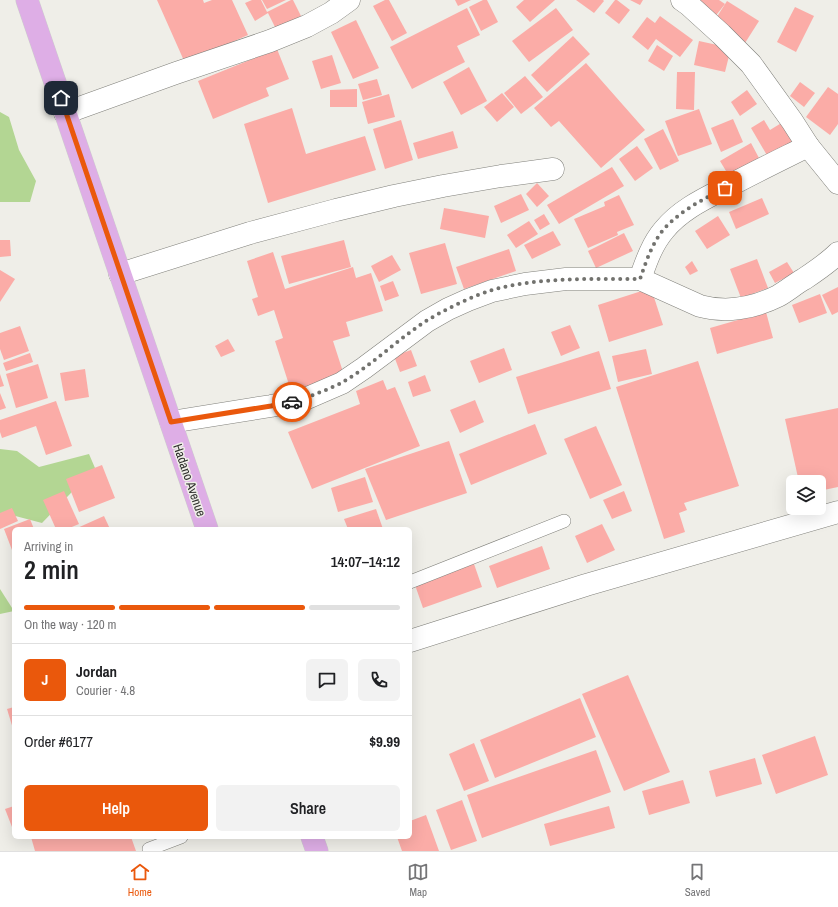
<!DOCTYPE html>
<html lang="en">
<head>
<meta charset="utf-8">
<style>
	:root { --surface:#fff; --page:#f2f2f2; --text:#202124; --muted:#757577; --line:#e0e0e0; --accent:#ea580c }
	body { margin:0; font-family:"Archivo Narrow",sans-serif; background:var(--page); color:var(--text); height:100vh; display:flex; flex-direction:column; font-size:15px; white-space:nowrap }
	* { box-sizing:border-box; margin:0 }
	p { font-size:13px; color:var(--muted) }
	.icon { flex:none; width:22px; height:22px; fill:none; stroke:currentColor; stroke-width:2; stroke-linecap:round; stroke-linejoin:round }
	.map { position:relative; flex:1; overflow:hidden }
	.drawer { position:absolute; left:12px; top:527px; width:400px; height:312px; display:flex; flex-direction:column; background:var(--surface); border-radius:6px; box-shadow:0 4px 16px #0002 }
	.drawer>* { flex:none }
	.buttons { position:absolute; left:786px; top:475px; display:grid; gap:8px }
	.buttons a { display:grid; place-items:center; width:40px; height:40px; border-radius:6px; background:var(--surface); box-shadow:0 4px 16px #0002; font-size:20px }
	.pin { position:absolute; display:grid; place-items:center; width:34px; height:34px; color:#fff; margin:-17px; border-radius:8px; box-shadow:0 2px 6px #0006 }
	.courier { position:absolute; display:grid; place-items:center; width:40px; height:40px; margin:-20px; border:3px solid #ea580c; border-radius:50%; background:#fff; color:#222; box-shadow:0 1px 5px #0007 }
	.overview em { font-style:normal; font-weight:600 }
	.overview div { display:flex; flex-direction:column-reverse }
	.overview { display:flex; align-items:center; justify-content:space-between; height:68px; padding:0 12px }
	h1 { font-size:26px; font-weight:600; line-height:30px }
	.bar { display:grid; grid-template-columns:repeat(4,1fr); gap:6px 4px; align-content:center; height:48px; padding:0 12px }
	.bar i { height:5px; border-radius:3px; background:var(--line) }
	.bar .current { background:var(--accent) }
	.bar p { grid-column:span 4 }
	.line { display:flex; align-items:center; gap:10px; padding:0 12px; border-top:1px solid var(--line) }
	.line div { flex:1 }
	.round { display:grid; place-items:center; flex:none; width:42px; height:42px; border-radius:6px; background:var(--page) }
	.action { display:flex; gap:8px; margin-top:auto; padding:8px 12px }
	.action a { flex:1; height:46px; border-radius:6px; background:var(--accent); color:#fff; font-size:16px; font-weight:600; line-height:46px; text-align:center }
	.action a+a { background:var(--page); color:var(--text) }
	.tabs { display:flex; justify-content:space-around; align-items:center; height:56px; border-top:1px solid var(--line); background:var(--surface); font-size:11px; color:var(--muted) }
	.tabs a { display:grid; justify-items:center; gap:2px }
	.tabs .current { color:var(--accent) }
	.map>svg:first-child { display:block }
	.green { fill:#b3d693 }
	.building { fill:#fbaca7 }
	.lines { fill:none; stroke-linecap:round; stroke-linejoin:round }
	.lane-casing { stroke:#80807b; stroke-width:14 }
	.street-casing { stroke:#80807b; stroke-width:23 }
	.primary-casing { stroke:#cdcdcd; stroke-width:23 }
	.lane { stroke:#fff; stroke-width:13 }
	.street { stroke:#fff; stroke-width:22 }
	.primary { stroke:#deaee6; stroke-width:22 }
	.done { stroke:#72726e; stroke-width:4; stroke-dasharray:0 7.2 }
	.route { stroke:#ea580c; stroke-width:5 }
	.labels { text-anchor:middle; stroke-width:3; stroke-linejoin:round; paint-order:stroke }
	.street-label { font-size:13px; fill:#2f2f2d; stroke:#efeee8 }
</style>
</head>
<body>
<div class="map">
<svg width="838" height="851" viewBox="0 0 838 851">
	<rect width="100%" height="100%" fill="#efeee8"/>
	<g class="green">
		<polygon points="0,112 9,117 19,150 36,181 30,202 0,202"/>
		<polygon points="0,449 17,451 39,467 89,454 95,468 42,523 4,513 0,519"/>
		<polygon points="0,589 14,611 0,614"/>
	</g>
	<g class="building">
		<polygon points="157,0 203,0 204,3 212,0 232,0 248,35 185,63"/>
		<polygon points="252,0 261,0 267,12 291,0 293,0 301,16 276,29 268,13 255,21 245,3"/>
		<polygon points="262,0 286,0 267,9"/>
		<polygon points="385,0 389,0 407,33 392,41 373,6"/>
		<polygon points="455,0 471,0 458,6"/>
		<polygon points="483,0 487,0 498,22 481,31 469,7"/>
		<polygon points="524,0 555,0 530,22 516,7"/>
		<polygon points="576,0 603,0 604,1 594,13"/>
		<polygon points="615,0 617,0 630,10 619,24 605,13"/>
		<polygon points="630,0 643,0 640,5"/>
		<polygon points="697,0 719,0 725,4 714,18"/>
		<polygon points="727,1 759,21 745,43 713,23"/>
		<polygon points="795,7 814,16 796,52 777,42"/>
		<polygon points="467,8 480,35 457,46 465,62 412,89 390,47"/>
		<polygon points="556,8 573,30 529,62 512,41"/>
		<polygon points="660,16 693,40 680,57 656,39 648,50 632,37 647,17 655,23"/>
		<polygon points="356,20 379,68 353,79 331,32"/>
		<polygon points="573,36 590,54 547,92 531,75"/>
		<polygon points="699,41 731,48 725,72 694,65"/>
		<polygon points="657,45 673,56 664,71 648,61"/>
		<polygon points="277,49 289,79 266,88 269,96 213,119 198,81"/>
		<polygon points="332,55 341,83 321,89 312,61"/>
		<polygon points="586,63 645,130 601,168 559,121 551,127 534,108"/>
		<polygon points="469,67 487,101 461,115 443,82"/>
		<polygon points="677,72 695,72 694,110 676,109"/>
		<polygon points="525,76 543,97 521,114 504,93"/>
		<polygon points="377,79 382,95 363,100 358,84"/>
		<polygon points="800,82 815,93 804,107 790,96"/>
		<polygon points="828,87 838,94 838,124 830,135 806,117"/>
		<polygon points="357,89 357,107 330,107 330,90"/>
		<polygon points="747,90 757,104 740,116 731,102"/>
		<polygon points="502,93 514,107 497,122 484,107"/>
		<polygon points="389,94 395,117 368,124 362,102"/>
		<polygon points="292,108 306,154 365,136 376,170 268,203 244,124"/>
		<polygon points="699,109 712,144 678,156 665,121"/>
		<polygon points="733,119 743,142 721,152 711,128"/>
		<polygon points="401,120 413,160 385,169 373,129"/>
		<polygon points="764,120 770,130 783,122 794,142 768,157 751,128"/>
		<polygon points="663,129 679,161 660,170 644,139"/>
		<polygon points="453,131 458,148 418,159 413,143"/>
		<polygon points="751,143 759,158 729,176 720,161"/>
		<polygon points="637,146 653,168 635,181 619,159"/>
		<polygon points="612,167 624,186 559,224 547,205"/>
		<polygon points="537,183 549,196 537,207 526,194"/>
		<polygon points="521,194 529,210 501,223 494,206"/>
		<polygon points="619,195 634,225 617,232 618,235 588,248 574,219 605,206 604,202"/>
		<polygon points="762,198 769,214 736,229 729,212"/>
		<polygon points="444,208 489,216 485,238 440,229"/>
		<polygon points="544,214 550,224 540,230 534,220"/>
		<polygon points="718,216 730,235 707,249 695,231"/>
		<polygon points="529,221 538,234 516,248 507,235"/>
		<polygon points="553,231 561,245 532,259 524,245"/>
		<polygon points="624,233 633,251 596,268 588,251"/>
		<polygon points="0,240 10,240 11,256 0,257"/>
		<polygon points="344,240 351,267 289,284 281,256"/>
		<polygon points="445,243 457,284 421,294 409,253"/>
		<polygon points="509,249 516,271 464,289 456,267"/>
		<polygon points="273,252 285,289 353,267 356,278 371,273 383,311 346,322 350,336 333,341 344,375 291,391 275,341 283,338 274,310 258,316 252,299 258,297 247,261"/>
		<polygon points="392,255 401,270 379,282 371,266"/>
		<polygon points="757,259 768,288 741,298 730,269"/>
		<polygon points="692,261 698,271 690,275 685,267"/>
		<polygon points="787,262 794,273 775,283 769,272"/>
		<polygon points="0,270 15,279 0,302"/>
		<polygon points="393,281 399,296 385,301 380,286"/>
		<polygon points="838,287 838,312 832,315 822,295"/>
		<polygon points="651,288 663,325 609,342 598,305"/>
		<polygon points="820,294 827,313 799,323 792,305"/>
		<polygon points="766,312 773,338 717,354 710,328"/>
		<polygon points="570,325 580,348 561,356 551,332"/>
		<polygon points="20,326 29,351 4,360 0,349 0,333"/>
		<polygon points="228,339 235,351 221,357 215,346"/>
		<polygon points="504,348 512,370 479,383 470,361"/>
		<polygon points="646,349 652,374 618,382 612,356"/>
		<polygon points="411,350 417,366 400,372 394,356"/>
		<polygon points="599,351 611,389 528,414 516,377"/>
		<polygon points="30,353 33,362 6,371 3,363"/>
		<polygon points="698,361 739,486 684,503 687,510 679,513 685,532 664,539 616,387"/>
		<polygon points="38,364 48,398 16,408 6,374"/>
		<polygon points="85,369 89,397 65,401 60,373"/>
		<polygon points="0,374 4,386 0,387"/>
		<polygon points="425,375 431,391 413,397 408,382"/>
		<polygon points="383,380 387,390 395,387 420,446 312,489 288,432 360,404 356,391"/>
		<polygon points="0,393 6,408 0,410"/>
		<polygon points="475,400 484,422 460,433 450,410"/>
		<polygon points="56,401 72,446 46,455 36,426 2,438 0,432 0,420"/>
		<polygon points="838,408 838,487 819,491 819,482 799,482 785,419"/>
		<polygon points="535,424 547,454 471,485 459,454"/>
		<polygon points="596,426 622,485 590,499 564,439"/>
		<polygon points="449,441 467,493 386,520 365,469"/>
		<polygon points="102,465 115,498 79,512 66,479"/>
		<polygon points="365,477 373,502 338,512 331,488"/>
		<polygon points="64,491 79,524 67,529 56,529 43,500"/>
		<polygon points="624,491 632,511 612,519 603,500"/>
		<polygon points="12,508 18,521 0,529 0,513"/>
		<polygon points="376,509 383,529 348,529 344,519"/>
		<polygon points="104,516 110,529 75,529"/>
		<polygon points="30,519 34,529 14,529 14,550 12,550 4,529"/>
		<polygon points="602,524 615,550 587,563 575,536"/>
		<polygon points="542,546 550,569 497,588 489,566"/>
		<polygon points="474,564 482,587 423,608 415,585"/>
		<polygon points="628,675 670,772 624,791 582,694"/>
		<polygon points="580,698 596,737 495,778 480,740"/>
		<polygon points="14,707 14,732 7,709"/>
		<polygon points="815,736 828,775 776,794 762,755"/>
		<polygon points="474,743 489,781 464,791 449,754"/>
		<polygon points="596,750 611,792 482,838 467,795"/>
		<polygon points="755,758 762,784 716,797 709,771"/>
		<polygon points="683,780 690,803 649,815 642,791"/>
		<polygon points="462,800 477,841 451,850 436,810"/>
		<polygon points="14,806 14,827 12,827 5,809"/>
		<polygon points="609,806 615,828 550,846 544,824"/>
		<polygon points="426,815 439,851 402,851 397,837 410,837 410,821"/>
		<polygon points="31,837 131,837 136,851 35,851"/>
	</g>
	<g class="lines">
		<g class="lane-casing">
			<g id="lane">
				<polyline points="410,582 564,521"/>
				<polyline points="149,849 181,837"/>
			</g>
		</g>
		<g class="street-casing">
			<g id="street">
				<polyline points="682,0 689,5 721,34 751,64 792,121 808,146 838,183"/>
				<polyline points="65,113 176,73 270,41 307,26 331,13 349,0"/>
				<polyline points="120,274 250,233 336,210 394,196 443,186 501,176 553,169"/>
				<path d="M640,279C646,262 652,244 664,230C681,209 706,198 729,186C755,172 782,159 808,146"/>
				<path d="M171,422L271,406L305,399L342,383L364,368L427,321L448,309L468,300L492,291L525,284L566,279H640L700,306C726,313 754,308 778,296C787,291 795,284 804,279C816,271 828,263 838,253"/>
				<polyline points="410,641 586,585 838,512"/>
			</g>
		</g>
		<g class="primary-casing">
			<g id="primary">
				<polyline points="27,0 207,529"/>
				<polyline points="312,837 317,851"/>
			</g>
		</g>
		<use href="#lane" class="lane"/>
		<use href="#street" class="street"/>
		<use href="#primary" class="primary"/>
	</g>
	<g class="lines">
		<path class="done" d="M292,402C304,399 315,394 326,390C332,387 338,385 343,382C372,365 397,340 426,321C446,309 470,297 492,290C540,277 591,279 640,279C646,262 652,243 664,229C681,210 704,199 725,188"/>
		<polyline class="route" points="61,98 171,422 271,406 292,402"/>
	</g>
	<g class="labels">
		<g class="street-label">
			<text transform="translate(190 480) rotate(71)" y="5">Hadano Avenue</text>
		</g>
	</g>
</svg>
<div class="buttons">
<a><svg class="icon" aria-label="layers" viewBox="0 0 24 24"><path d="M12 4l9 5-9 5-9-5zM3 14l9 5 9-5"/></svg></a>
</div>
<div class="pin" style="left:725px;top:188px;background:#ea580c"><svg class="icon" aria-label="bag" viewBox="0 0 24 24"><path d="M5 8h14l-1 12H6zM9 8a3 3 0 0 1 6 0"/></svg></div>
<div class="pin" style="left:61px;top:98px;background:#1f2937"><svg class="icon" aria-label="home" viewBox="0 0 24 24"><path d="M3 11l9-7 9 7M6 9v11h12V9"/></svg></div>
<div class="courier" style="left:292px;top:402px"><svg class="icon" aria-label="car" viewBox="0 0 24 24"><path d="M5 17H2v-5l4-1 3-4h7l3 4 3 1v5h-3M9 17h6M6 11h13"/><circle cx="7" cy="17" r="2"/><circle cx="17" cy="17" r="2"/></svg></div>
<section class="drawer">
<div class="overview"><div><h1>2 min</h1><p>Arriving in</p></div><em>14:07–14:12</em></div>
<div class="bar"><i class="current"></i><i class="current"></i><i class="current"></i><i></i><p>On the way · 120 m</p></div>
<div class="line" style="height:72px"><b class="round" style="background:var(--accent);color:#fff">J</b><div><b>Jordan</b><p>Courier · 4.8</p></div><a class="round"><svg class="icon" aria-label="chat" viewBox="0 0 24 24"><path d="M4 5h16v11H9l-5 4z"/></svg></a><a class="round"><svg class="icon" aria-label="phone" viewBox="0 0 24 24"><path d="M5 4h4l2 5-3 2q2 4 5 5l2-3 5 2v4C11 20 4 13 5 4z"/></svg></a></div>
<div class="line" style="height:52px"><div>Order #6177</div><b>$9.99</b></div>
<div class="action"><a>Help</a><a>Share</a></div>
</section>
</div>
<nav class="tabs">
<a class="current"><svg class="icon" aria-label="home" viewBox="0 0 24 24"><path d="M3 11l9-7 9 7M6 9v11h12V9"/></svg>Home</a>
<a><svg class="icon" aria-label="map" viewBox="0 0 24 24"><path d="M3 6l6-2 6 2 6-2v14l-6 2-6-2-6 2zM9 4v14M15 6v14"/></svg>Map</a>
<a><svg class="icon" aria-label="saved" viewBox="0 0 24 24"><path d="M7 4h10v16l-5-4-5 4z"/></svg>Saved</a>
</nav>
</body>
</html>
